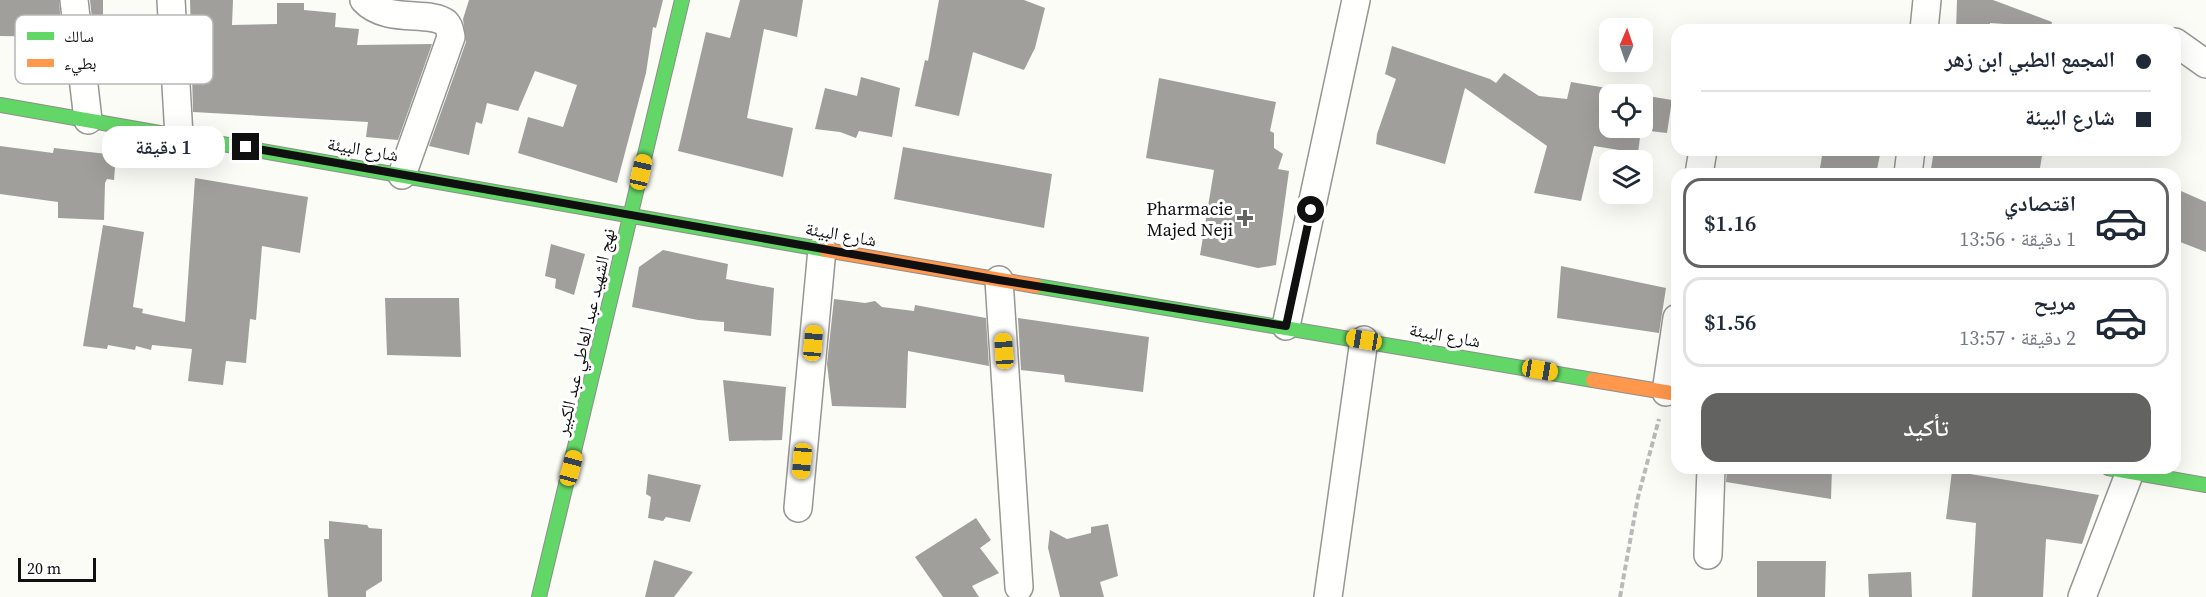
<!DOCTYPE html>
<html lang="ar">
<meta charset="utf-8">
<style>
:root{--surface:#fff;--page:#f2f2f3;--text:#1f2937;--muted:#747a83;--line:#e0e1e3;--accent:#636361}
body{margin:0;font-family:"Source Serif 4","Noto Naskh Arabic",serif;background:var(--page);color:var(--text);direction:rtl;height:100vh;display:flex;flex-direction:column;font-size:22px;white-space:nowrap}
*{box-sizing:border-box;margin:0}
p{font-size:20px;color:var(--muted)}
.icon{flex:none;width:33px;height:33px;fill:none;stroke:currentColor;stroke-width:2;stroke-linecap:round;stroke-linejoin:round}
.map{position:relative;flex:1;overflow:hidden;direction:ltr}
.sheet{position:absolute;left:1671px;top:168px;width:510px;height:306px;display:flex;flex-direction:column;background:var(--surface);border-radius:18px;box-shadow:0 6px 24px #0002;direction:rtl}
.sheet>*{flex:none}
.hud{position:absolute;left:1671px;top:24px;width:510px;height:132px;border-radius:18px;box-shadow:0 6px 24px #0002;direction:rtl;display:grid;align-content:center;height:132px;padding:0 30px;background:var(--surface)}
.needle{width:39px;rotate:2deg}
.buttons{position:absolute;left:1599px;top:18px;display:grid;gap:12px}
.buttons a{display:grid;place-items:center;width:54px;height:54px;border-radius:12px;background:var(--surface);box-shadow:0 6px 24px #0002;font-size:30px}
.scale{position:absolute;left:18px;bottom:15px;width:78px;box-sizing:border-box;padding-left:6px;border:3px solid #101010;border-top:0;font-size:16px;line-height:21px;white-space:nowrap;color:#101010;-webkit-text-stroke:4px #fff;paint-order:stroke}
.end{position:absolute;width:27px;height:27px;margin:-14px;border:8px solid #101010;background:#fff;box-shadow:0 0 0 3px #fff}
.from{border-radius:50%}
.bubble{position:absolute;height:42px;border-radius:18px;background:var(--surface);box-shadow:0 6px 24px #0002;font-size:20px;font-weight:600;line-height:42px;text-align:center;direction:rtl}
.car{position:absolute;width:18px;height:36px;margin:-18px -9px;border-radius:8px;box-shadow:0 0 4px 2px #0007;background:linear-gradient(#f5c518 24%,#345 0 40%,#f5c518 0 76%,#345 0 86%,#f5c518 0)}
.hud b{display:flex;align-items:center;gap:21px;height:57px;font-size:22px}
.hud b+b{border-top:2px solid var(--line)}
.hud i{width:15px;height:15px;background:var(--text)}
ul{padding:10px 0 0;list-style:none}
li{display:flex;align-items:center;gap:18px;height:90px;margin:0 12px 9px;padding:0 18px;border:3px solid var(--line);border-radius:18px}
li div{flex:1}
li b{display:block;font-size:22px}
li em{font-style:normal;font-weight:600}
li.on{border-color:var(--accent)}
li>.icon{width:54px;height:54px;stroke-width:1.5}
.primary-button{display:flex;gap:12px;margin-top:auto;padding:12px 30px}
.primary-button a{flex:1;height:69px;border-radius:18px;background:var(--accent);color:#fff;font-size:24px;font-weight:600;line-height:69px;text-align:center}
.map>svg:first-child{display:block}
</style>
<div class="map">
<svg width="2206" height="597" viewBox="0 0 2206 597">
<rect width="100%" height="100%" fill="#fcfcf7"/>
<!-- building -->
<path fill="#a09f9c" d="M0,0H59L62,37L0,36Z
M90,0H103V38H94Z
M190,0H233L232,25L277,24V3H304V10L336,13L335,27L359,29L357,45L432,44L398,140L366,137L368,122L193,112Z
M469,0H663L656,28L653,27L646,73L617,183L518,153L528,117L563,127L577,85L535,71L518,111L487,103L482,124L476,122L469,155L429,146L466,42L463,19Z
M740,0H803L797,37L764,29L747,118L793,128L783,177L678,151L706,32L730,38Z
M939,0H1024L1045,8L1035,48L1024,70L973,52L959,116L915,106L925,60L928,61Z
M1957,0H1993L2052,22L2051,27L1990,23V30H1956Z
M1392,46L1490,79L1496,83L1504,73L1539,96L1567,99L1571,82L1642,94H1610V128H1642V95L1672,100L1667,133L1641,130L1638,153L1594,146L1581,201L1534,193L1547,146L1465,88L1445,164L1376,144L1377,134L1396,79L1385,74Z
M861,77L900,88L892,137L859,131L856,138L840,132L815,129L825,88L857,96Z
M1159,78L1276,102L1270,131L1274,133V148L1283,154L1278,169L1289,171L1276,265L1258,268L1200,255L1214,170L1146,158Z
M0,146L53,153L54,148L116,155L114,180L107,179L105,183L104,220L58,218V202L0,194Z
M903,147L1052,174L1044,228L894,199Z
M1823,150H1881L1876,174H1819Z
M1934,150H2043L2039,174H1984L1931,169Z
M195,178L308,197L300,253L262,246L256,320L250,319L246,363L226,361L223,385L188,381L192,349L152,345L151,350L136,346L135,350L108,345L107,349L83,346L103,225L144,232L133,307L143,309L142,313L185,322Z
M2181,191L2206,202V252L2175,240V215Z
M551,244L585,254L574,295L555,288L556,279L545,276Z
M663,250L728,264L726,279L774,288L771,336L724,331V322L698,320L632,307L639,267Z
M1561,266L1666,288L1659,333L1557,318Z
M385,298H459L461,357L387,355Z
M834,299L865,303L875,301L882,307L914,311L915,305L986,318L989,366L908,351L906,408L832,406L827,364Z
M1018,318L1149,337L1143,392L1065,382L1064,375L1021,370Z
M723,380L786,387L782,440L729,441Z
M1727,468H1832L1831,499L1726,482Z
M1952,471L2099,495L2082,544L2046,539L2043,597H1972L1976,523L1946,519Z
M648,474L701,485L690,522L666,517L663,521L648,518L651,497L646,494Z
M976,518L991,540L980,548L999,573L972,586L979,597H943L915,557Z
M329,521L367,525L369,528L382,529V581L366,591V597H328L324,539H329Z
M1108,524L1118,576L1100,582L1104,597H1060L1048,548L1050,530L1067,539L1091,533V527Z
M654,560L693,572L674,597H645Z
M1757,561H1826L1825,597H1757Z
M1911,572L1912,597H1869L1868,574Z"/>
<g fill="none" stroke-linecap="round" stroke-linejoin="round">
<!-- street casing -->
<g stroke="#969694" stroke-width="30">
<path id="street" d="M74,0L88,120
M171,0L179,136
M364,0C386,24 430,10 446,23C450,27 450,32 451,37L402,175
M1924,30L1927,0
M2175,42L2206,64
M1699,174L1703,150
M1908,174L1911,150
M999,280L1019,587
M1286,326L1356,0
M1666,392L1677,318
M798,508L822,249
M1708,555L1711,468
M1328,597L1364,340
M2082,597L2130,472"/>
</g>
<!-- fast casing -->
<g stroke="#8d8d8b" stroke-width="16">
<path id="fast" d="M0,105L826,250
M1036,286L1593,380
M2108,468L2206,485
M539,597L682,0"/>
</g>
<!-- slow casing -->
<g stroke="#8d8d8b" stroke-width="16">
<path id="slow" d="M826,250L1036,286
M1593,380L1677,394"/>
</g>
<!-- path -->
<path stroke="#b9b9b8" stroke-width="4" stroke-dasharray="6 3" stroke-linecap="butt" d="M1620,597L1638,497L1659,419"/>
<!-- street -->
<use href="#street" stroke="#fffffe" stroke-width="27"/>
<!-- fast -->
<use href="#fast" stroke="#63d668" stroke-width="14"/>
<!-- slow -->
<use href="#slow" stroke="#ff974d" stroke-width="14"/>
</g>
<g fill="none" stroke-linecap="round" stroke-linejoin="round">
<!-- route -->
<path stroke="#101010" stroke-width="8" d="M246,147L999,280L1286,326L1311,210"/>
</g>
<!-- markers -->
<path fill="#636361" stroke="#fff" stroke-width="2" d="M1242 209h6v6h6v6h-6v6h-6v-6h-6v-6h6z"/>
<g text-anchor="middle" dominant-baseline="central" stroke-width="6" stroke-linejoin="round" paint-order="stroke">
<!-- street labels -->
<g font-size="18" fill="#101010" stroke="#fff">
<text transform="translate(363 149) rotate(10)">شارع البيئة</text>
<text transform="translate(841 234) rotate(10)">شارع البيئة</text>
<text transform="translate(585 332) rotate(-77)">نهج الشهيد عبد العاطي عبد الكبير</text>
<text transform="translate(1445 335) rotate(10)">شارع البيئة</text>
</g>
<!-- poi labels -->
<g font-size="18" fill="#101010" stroke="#fff" text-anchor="end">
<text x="1233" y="208">Pharmacie<tspan x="1233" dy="21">Majed Neji</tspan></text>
</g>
</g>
<!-- legend -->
<rect x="15" y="15" width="198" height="69" rx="9" fill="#fff" stroke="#b7b7b7" stroke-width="1.5"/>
<rect x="27" y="32" width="27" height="8" fill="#63d668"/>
<rect x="27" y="59" width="27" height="8" fill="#ff974d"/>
<g font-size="16" fill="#101010">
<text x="64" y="42">سالك</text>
<text x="64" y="69">بطيء</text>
</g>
</svg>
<div class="buttons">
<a><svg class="needle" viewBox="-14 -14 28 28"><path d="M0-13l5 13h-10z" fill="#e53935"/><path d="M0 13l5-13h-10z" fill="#747a83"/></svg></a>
<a><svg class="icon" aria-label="locate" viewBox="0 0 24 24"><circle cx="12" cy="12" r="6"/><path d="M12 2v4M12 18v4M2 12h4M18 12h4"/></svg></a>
<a><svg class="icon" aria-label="layers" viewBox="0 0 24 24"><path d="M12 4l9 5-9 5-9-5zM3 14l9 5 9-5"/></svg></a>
</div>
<div class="scale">20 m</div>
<i class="end from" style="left:1311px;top:210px"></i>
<i class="end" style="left:246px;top:147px"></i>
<div class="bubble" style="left:102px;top:126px;width:123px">1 دقيقة</div>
<i class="car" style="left:641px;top:172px;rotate:13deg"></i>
<i class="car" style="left:1364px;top:340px;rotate:280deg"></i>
<i class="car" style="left:813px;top:343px;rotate:5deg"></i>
<i class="car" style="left:1004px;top:351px;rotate:356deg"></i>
<i class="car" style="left:1540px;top:370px;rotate:100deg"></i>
<i class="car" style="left:802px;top:461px;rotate:185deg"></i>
<i class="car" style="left:571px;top:468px;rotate:15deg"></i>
<div class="hud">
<b><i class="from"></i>المجمع الطبي ابن زهر</b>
<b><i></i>شارع البيئة</b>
</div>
<section class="sheet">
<ul>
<li class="on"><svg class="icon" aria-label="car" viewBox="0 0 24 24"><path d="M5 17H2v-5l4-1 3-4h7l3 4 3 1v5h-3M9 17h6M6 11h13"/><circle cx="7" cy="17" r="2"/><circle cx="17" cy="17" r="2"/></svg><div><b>اقتصادي</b><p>1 دقيقة · 13:56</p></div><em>$1.16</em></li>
<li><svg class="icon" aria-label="car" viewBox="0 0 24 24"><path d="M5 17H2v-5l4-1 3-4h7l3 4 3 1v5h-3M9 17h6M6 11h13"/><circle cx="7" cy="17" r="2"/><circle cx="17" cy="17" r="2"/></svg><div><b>مريح</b><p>2 دقيقة · 13:57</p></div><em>$1.56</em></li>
</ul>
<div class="primary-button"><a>تأكيد</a></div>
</section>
</div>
